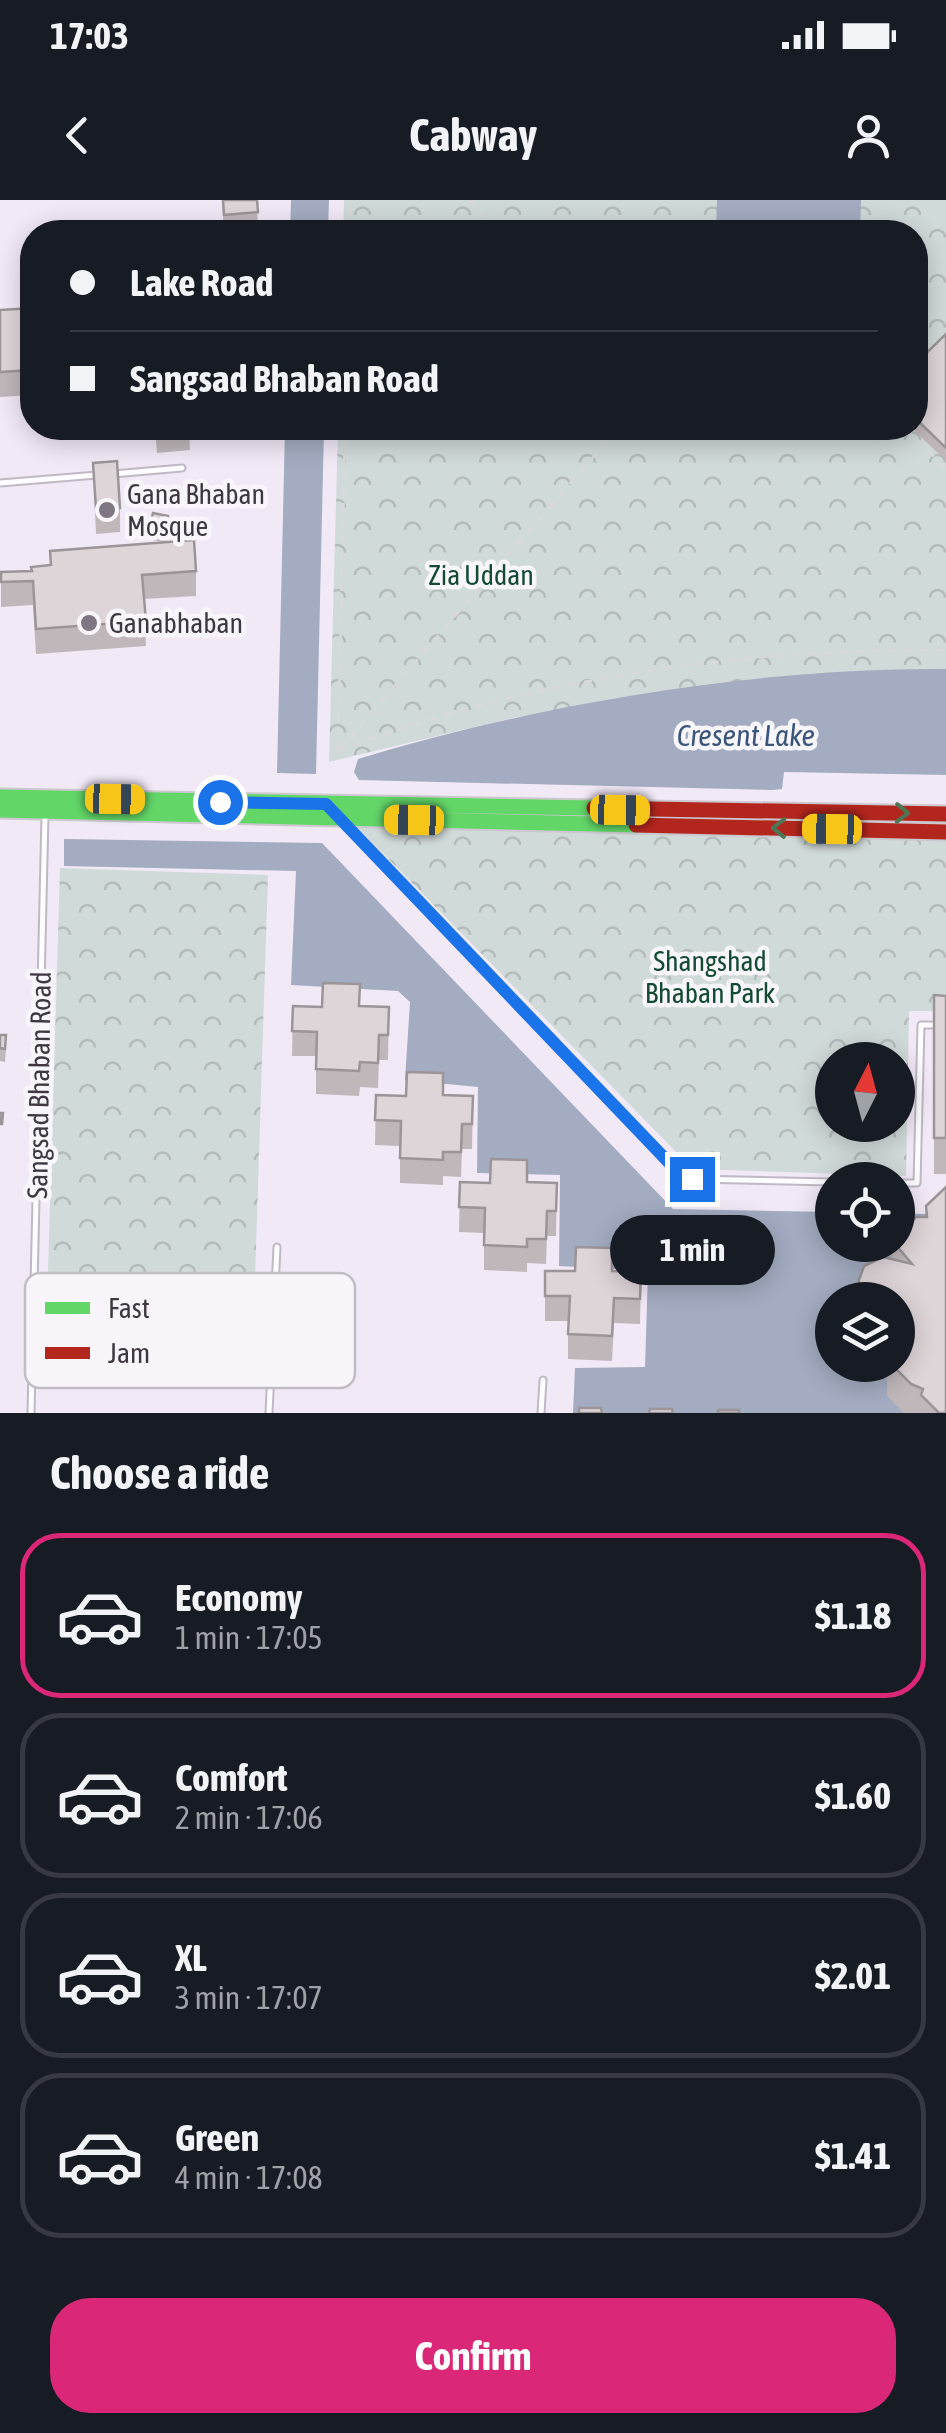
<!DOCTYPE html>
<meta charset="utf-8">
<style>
:root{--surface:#171b24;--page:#20242c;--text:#f1f3f6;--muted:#9ea1a6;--line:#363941;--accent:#db2777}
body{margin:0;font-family:"Asap Condensed",sans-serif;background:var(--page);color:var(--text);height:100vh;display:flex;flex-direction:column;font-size:38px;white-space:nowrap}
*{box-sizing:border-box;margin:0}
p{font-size:32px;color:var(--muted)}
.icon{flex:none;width:55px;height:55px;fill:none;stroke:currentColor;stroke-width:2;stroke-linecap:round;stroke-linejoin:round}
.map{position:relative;height:1213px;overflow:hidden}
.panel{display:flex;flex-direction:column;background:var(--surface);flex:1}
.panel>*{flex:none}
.top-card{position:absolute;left:20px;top:20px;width:908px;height:220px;border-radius:40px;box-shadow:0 5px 25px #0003;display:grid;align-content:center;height:220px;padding:0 50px;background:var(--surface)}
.needle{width:65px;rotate:6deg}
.fabs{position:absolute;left:815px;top:842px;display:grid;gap:20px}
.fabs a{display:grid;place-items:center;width:100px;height:100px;border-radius:50%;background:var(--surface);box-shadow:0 5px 25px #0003;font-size:50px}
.end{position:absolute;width:45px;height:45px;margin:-22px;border:12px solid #1a73e8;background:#fff;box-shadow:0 0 0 5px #fff}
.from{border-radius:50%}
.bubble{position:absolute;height:70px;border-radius:35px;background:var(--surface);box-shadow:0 5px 25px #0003;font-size:32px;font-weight:700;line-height:70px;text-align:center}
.car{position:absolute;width:30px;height:60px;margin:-30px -15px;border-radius:12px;box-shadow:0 0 8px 2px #0007;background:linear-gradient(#f5c518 24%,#345 0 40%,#f5c518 0 76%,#345 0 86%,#f5c518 0)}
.top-card b{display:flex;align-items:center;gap:35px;height:95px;font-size:38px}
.top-card b+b{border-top:2px solid var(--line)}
.top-card i{width:25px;height:25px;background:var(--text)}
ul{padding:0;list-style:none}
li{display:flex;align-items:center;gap:30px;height:165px;margin:0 20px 15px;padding:0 30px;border:5px solid var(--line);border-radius:40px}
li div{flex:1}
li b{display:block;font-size:38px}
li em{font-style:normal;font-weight:700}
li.selected{border-color:var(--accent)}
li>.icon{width:90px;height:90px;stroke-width:1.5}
h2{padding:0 50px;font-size:45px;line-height:120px}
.cta{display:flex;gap:20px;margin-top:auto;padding:20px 50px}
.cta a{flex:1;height:115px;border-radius:40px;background:var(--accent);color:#fff;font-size:40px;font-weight:700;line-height:115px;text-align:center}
.status{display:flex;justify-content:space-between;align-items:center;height:70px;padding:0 50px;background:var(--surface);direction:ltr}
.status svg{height:28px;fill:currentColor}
header{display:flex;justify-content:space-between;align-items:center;height:130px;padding:0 50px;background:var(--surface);font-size:45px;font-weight:700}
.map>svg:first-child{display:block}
</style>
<div class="status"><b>17:03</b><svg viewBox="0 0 49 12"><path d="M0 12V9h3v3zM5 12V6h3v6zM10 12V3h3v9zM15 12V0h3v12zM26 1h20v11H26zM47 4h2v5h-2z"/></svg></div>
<header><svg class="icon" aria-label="back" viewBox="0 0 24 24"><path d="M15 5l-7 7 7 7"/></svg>Cabway<svg class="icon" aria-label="person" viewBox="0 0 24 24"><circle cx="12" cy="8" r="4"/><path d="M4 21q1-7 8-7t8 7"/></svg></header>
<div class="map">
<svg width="946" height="1213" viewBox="0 0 946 1213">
<defs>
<pattern id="forest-crowns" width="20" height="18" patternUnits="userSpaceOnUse" patternTransform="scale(2.5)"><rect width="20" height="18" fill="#d0dad9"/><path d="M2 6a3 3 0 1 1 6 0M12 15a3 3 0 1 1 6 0" fill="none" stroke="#b4bcbb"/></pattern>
</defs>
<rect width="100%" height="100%" fill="#f2e9f7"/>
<!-- forest -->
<path fill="url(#forest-crowns)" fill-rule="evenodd" d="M344,0H946V473L516,517L329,562L338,228H915V32H343Z
M355,625L946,636V811H909L906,976L693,969ZM832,860H898V925H832Z
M60,668L268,675L255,1079L48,1072Z"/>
<!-- water -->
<path fill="#a3acc1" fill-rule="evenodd" d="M291,0H329L328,32H290Z
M717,0H861L860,32H716Z
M285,228H324L316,574L277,573Z
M946,469V575L784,572L782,589L773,590L359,580L354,572L358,559C543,503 753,468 946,469Z
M64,639L322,643L673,1009L832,1012V1045H898V1013L927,1014L946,1213H573L575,1168L645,1167L648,1071L559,1066L560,975L477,973L478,887L405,880L410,802L398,791L291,785L296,671L64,666ZM832,1100H898V1165H832Z"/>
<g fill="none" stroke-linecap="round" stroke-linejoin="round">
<!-- lane casing -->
<g stroke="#bfb9c3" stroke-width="9">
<path id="lane" d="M113,274L182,268
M0,283L97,275
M341,621L675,969L692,979L832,982
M898,983H917L921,825H946
M32,1172L271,1182
M31,1213L45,615
M269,1213L277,1047
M541,1213L543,1180"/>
</g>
<!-- fast casing -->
<g stroke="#ccc8cf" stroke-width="19">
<path id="fast" d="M0,597L594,608
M0,610L636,625"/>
</g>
<!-- jam casing -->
<g stroke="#ccc8cf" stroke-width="19">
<path id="jam" d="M594,608L946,614
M636,625L946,632"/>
</g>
<!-- path -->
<path stroke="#dad8dc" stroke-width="2.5" stroke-dasharray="8 8" stroke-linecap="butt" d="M469,0L500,32
M350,32L351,0
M906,228L946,269
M339,550L618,228
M338,551C527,478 743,449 946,450
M338,551L345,228"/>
<!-- lane -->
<use href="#lane" stroke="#fdfcfe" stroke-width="5"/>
<!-- fast -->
<use href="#fast" stroke="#63d668" stroke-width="15"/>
<!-- jam -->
<use href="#jam" stroke="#b3261e" stroke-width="15"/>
</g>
<!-- wall -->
<path fill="#bfb7ba" d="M222,0H257L258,31L224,32Z
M32,108V195L0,197V110Z
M946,134V261L912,228H915V164Z
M155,228H189L190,250L157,253Z
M93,263L120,308V332L96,334Z
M150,327L168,328L166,342L150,340Z
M50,351L196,371V396L144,399L146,446L36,454L33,405L1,407V372L31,371L50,365Z
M934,795L946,796V974H934Z
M293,806L389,807L388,860H379L378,888L360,887L359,896L316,894V856H292Z
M0,835L6,848L5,862L0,861Z
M376,895L473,896L472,949H462L461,977L443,976V985L400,983V946L375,945Z
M460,982L557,983L556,1036H547L546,1064L527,1063V1072L484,1070V1033L459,1032Z
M926,1006L946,1213H904L887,1196V1175L871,1173L865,1165H898V1100L892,1059V1045H898L926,1017Z
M545,1071L641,1072L640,1124L614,1123L612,1161L568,1159V1121H545Z
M141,1131L154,1145L152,1159L111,1154V1141Z
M222,1135L234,1149L233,1163L191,1158V1145Z"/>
<!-- building -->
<path fill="#ded5d8" stroke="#9b9597" stroke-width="2.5" d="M223,0H257L258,12L224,15Z
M32,108V170L0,172V110Z
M946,134V248L915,218V164Z
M156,228H189L190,231L157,234Z
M117,261L120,308L96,309L93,263Z
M153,313L168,316L166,329L150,327Z
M194,340L196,371L142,375L146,421L36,429L33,381L1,382V372L32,371L31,367L51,365L50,351Z
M323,783L360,784L359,806L389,807L388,835H379L378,863L360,862L359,871L316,869L317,832L292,831L293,806L322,807Z
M934,795L946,796V938H934Z
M0,835H6L5,849L0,848Z
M407,872L443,873V895L473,896L472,924H462L461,952H443V960L400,958L401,921L375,920L376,895L406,896Z
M0,913H3L2,924H0Z
M491,959L527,960V982L557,983L556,1011H547L546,1039H527V1047L484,1045L485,1008L459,1007L460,982L490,983Z
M946,987V1213H939L921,1195L923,1189L911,1184L892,1165H898V1149L911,1136L898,1137V1100H858L859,1080L864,1066L883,1057L912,1064L896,1045H898V1035L916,1017H927L926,1006Z
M576,1047L612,1048V1071L641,1072L640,1099L614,1098L612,1136L568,1134L570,1096H545V1071H575Z
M579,1208H601L602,1213H579Z
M650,1209H672L673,1213H649Z
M718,1210H739V1213H718Z"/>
<!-- one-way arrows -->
<defs><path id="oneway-chevron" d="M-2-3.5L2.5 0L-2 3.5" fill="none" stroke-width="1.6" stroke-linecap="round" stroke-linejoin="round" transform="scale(2.5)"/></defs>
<g stroke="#4d7752">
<use href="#oneway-chevron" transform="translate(902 613) rotate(1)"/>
<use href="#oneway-chevron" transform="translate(779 628) rotate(-179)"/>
</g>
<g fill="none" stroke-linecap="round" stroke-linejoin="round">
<!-- route -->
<path stroke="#1a73e8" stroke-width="12" d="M220,602L326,604L675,969L692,979"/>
</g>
<!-- markers -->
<g fill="#7e7682" stroke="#f9f6fb" stroke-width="4">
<circle cx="107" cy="310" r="10"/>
<circle cx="89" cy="423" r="10"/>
</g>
<g text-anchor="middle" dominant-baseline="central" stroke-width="9" stroke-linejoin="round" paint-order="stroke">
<!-- poi labels -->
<g font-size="28" fill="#3f3843" stroke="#f9f6fb" text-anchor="start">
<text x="127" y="294">Gana Bhaban<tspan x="127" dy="32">Mosque</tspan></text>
<text x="109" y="423">Ganabhaban</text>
</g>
<!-- park labels -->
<g font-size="28" fill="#124a33" stroke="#f9f6fb">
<text x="481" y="375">Zia Uddan</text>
<text x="710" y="761">Shangshad<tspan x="710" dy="32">Bhaban Park</tspan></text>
</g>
<!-- street labels -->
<g font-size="28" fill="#3f3843" stroke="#f9f6fb">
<text transform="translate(39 885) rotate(-89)">Sangsad Bhaban Road</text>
</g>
<!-- water labels -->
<g font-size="30" font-style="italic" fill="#3a567b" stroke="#f9f6fb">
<text x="746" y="535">Cresent Lake</text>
</g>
</g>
<!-- legend -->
<rect x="25" y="1073" width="330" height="115" rx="15" fill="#f9f6fb" stroke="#c1bdc4" stroke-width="2.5"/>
<rect x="45" y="1102" width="45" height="12" fill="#63d668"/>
<rect x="45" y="1147" width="45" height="12" fill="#b3261e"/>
<g font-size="28" fill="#3f3843">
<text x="108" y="1118">Fast</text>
<text x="108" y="1163">Jam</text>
</g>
</svg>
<div class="fabs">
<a><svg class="needle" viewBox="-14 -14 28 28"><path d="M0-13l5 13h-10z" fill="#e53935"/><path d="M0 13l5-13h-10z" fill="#9ea1a6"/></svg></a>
<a><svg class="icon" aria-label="locate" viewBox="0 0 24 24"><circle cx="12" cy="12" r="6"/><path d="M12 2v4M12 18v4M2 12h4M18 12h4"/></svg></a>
<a><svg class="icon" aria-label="layers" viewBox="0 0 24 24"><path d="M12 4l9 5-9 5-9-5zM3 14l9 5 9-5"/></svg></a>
</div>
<i class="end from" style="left:220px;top:602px"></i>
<i class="end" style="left:692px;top:979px"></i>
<div class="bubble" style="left:610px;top:1015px;width:165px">1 min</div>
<i class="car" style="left:115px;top:599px;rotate:91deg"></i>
<i class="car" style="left:620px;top:610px;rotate:91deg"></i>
<i class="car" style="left:414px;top:620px;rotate:271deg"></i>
<i class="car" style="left:832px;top:629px;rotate:271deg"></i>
<div class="top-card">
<b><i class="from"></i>Lake Road</b>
<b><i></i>Sangsad Bhaban Road</b>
</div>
</div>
<section class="panel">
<h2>Choose a ride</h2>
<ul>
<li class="selected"><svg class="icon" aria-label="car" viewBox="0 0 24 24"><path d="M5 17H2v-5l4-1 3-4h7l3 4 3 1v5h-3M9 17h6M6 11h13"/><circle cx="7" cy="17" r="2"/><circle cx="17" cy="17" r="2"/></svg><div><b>Economy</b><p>1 min · 17:05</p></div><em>$1.18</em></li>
<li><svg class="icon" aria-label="car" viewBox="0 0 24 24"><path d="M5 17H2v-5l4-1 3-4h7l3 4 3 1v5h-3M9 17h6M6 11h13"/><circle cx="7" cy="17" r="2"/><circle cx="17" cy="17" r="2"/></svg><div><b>Comfort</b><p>2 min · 17:06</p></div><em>$1.60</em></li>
<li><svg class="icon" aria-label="car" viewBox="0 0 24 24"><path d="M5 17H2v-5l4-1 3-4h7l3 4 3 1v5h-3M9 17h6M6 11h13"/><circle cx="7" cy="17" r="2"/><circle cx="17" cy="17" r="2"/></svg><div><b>XL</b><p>3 min · 17:07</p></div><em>$2.01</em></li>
<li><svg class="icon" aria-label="car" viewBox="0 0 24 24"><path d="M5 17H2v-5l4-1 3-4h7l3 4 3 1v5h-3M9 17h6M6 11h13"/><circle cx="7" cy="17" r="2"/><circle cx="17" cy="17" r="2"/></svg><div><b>Green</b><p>4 min · 17:08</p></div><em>$1.41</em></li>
</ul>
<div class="cta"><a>Confirm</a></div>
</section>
